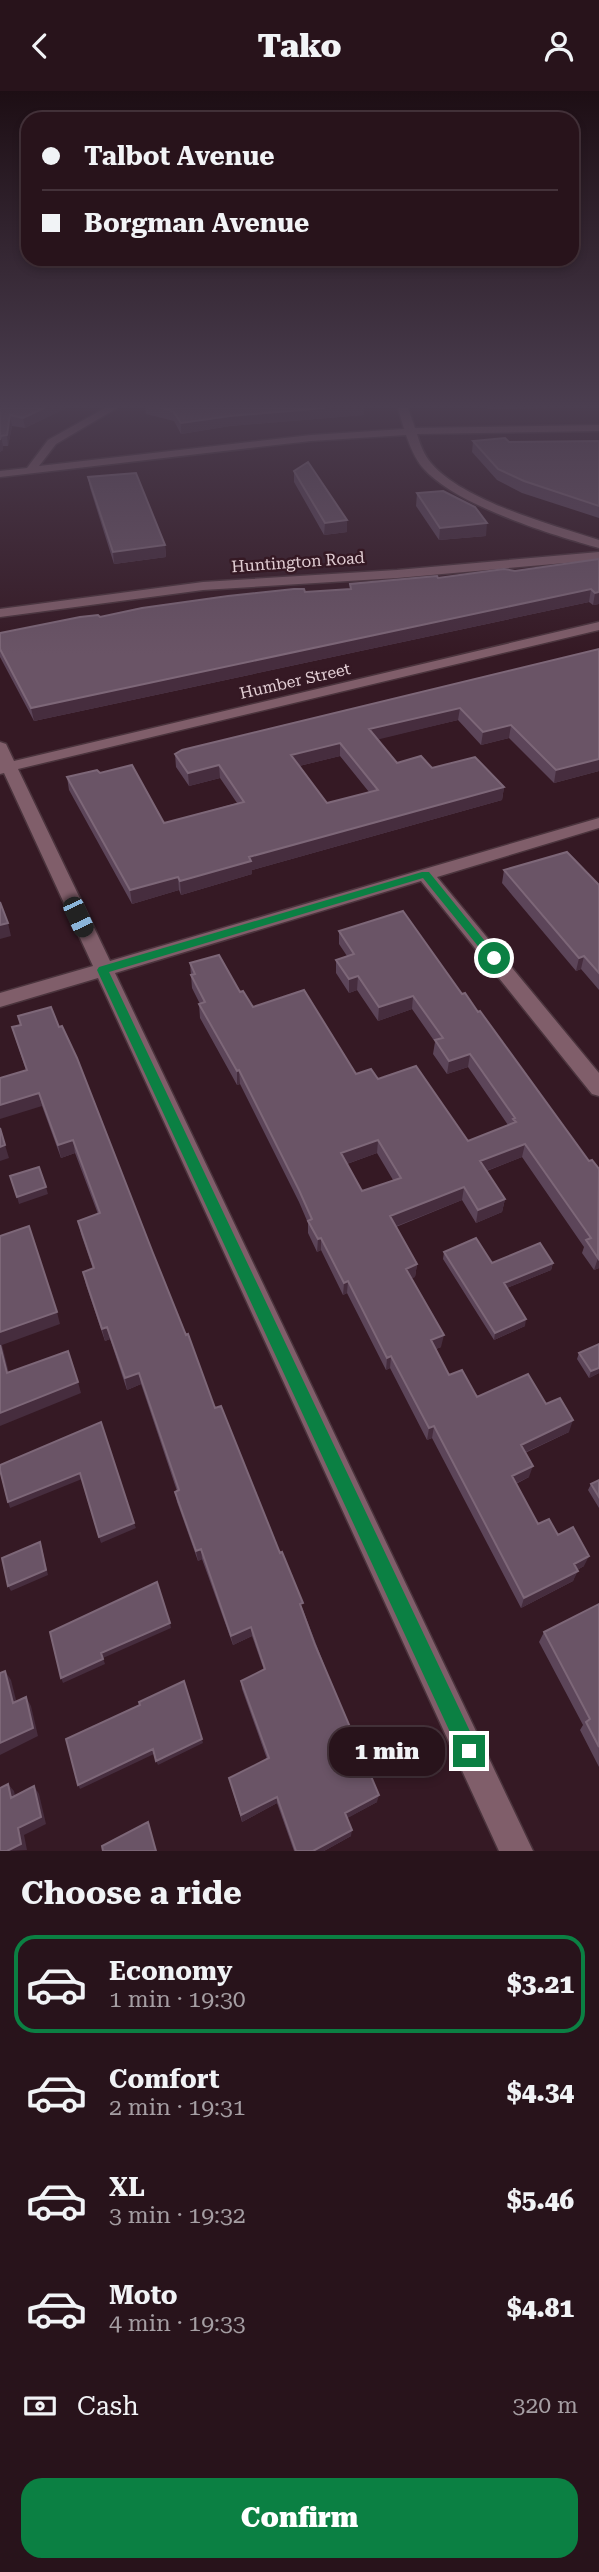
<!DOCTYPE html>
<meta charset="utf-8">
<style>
:root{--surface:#28131b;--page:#301c24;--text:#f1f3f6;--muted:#a59ea3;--line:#44323a;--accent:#0b8043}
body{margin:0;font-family:"Roboto Serif",serif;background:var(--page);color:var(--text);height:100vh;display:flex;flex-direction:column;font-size:26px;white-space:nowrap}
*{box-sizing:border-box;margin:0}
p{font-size:23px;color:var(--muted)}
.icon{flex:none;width:38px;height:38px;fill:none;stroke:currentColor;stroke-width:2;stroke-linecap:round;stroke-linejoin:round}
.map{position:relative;height:1760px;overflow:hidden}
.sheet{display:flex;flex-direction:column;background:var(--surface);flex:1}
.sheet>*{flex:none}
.top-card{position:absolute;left:21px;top:21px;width:558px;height:154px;border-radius:21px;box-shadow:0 4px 10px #0003,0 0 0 2px var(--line);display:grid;align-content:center;height:154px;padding:0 21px;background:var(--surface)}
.end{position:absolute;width:32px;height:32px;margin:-16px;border:9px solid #0b8043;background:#fff;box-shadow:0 0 0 4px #fff}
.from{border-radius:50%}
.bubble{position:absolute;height:49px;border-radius:21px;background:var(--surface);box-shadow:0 4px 10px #0003,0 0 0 2px var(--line);font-size:23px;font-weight:800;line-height:49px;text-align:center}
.car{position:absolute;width:21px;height:42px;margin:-21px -10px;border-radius:9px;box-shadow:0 0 5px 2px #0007;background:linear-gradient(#222 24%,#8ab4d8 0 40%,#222 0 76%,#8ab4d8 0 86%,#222 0)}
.top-card b{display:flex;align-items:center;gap:24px;height:66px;font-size:26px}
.top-card b+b{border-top:2px solid var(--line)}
.top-card i{width:18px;height:18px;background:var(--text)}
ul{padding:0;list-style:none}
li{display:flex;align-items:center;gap:21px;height:98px;margin:0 14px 10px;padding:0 7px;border:4px solid transparent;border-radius:21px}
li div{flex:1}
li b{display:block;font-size:26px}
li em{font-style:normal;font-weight:800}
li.active{border-color:var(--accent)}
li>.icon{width:63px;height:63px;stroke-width:1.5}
h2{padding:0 21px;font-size:32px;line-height:84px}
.pay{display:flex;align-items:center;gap:18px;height:77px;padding:0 21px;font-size:26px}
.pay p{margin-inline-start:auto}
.action{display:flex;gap:14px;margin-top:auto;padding:14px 21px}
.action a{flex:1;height:80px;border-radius:21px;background:var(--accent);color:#fff;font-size:28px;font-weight:800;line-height:80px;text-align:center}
header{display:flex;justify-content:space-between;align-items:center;height:91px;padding:0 21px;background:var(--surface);font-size:32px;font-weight:800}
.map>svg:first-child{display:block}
</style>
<header><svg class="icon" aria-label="back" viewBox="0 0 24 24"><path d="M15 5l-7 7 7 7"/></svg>Tako<svg class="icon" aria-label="person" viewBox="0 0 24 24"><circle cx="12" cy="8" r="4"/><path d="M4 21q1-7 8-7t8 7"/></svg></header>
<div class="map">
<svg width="599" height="1760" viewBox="0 0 599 1760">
<rect width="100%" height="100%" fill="#351924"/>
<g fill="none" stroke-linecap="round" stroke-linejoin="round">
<!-- minor casing -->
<g stroke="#4b343d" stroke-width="3">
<path id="minor" d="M105,317H117L56,353L39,375L311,344L404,338L398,317H408L415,337L599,334V340L417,343C420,353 424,364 431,372C463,410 552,434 599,449V457C552,444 455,414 423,377C415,368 410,355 406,344L311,350L0,386V380L27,377L48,349Z
M599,461V469L397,487L203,499L0,526V518L203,491L397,479Z
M599,531V539L18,678L110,870L599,727V737L437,786L599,982V1005L592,1003L421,790L115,882L533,1760H499L98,887L0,916V902L93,875L4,682L0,683V651L6,653L14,670Z"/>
</g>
<!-- minor -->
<use href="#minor" fill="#805e6a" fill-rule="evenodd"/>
</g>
<!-- wall -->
<path fill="#5c4559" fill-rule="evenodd" d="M0,317H66L25,337L12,335L8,355H3V359L0,361Z
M145,317H364V324L230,335L181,343L174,330L146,323Z
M488,317H599L488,318Z
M473,350L509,351L599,350V427L522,402L497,389L472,361Z
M294,380L347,429V441L324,444L294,391Z
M88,386L165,454L166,466L114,473L90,397Z
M417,402L486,445L439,449L416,415Z
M599,468V513L593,514L589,511L34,630L0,566V542L100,526L305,501L350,498V493L438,487L515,480Z
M599,558V680L554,692L509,647L481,654L458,629L377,648L397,672L432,677L504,696L502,709L252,779V783L181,804L179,799L132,813L69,699L67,686L100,682L164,732L237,712L220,687L189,695L176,676L175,663ZM340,665L369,701L327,712L299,675Z
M504,779L599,794V899L581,878L576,880L502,792Z
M339,840L462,903L478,921L589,1070L599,1078V1177L594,1179L582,1162L584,1156L522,1066L487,1080L505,1108L502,1121L476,1132L462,1109L396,1136L417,1173L415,1186L411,1187L441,1256L436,1258L449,1284L477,1306L546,1313L569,1341L525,1362L529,1386L516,1393L538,1433L558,1444L584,1475L577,1479L573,1490L521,1517L432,1347L427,1349L390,1277L386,1279L347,1202L343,1204L321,1159L317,1161L308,1142V1132L299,1111L240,993L237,994L200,927L199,913H200L192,897L190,872L240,901L253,916L356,983L378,988L468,1050L508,1034L468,976L447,983L433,963L435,951L412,918L378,930L357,899L349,902L336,882V869L347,865L339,853ZM377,1062L393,1089L362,1100L347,1073Z
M18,925L59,936L153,1162L215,1317L303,1519L377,1711L347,1727L351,1745L324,1760H294L277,1712L242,1731L229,1687L267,1668L242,1598L241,1590L264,1579L252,1545L233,1554L202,1468L198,1470L177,1411L175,1401L177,1400L141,1293L127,1299L110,1248L105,1250L86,1194L83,1181L93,1178L81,1143L78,1130L98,1123L75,1062L61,1067L42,1015L26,979L16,949L12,936L20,934Z
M444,1161L492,1172H553L551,1179L507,1197L525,1235L494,1249L443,1168Z
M599,1253V1282L589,1287L577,1268L579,1262Z
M599,1389V1417L588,1399L591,1393Z
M599,1513V1676L580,1639L583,1634L539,1551L544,1541Z"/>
<!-- shaded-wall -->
<path fill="#462d3e" d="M44,317H66L25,337L23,327Z
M325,317H364V324L230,335L181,343V332L230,325Z
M10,324L12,335L8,355L7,344Z
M1,345L3,355V359L0,361V349Z
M347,429V441L324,444L325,432Z
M487,432L486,445L439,449L440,437Z
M165,454L166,466L114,473L113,461Z
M591,498L589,511L34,630L31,617Z
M599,501V513L593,514L595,502Z
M460,617L458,629L368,651L369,638Z
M511,634L509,647L481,654L483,641Z
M340,652V665L291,677V664Z
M599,668V680L554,692L556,679Z
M219,674L220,687L189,695L188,682Z
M504,696L502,709L252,779V783L181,804L180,790L249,766Z
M178,786L179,799L132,813L130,799Z
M8,832L11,845L0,848V834Z
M584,865L581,878L576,880L579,867Z
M358,885L357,899L349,902V888Z
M413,905L412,918L378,930L379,916Z
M470,963L468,976L447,983L449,970Z
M239,979L240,993L237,994V980Z
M39,1002L42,1015L0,1028V1014Z
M73,1049L75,1062L61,1067L58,1054Z
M378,1049L377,1062L341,1075V1062Z
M525,1053L522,1066L478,1083L480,1070Z
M5,1054L9,1067L0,1070V1056Z
M46,1096L48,1103L19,1113L17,1106Z
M464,1096L462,1109L389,1138L390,1125Z
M505,1108L502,1121L476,1132L478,1119Z
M321,1147V1159L317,1161L318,1148Z
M599,1166V1177L594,1179L598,1167Z
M553,1172L551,1179L502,1199L504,1192Z
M417,1173L415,1186L404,1190L406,1178Z
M348,1190L347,1202L343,1204L344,1192Z
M57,1221L60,1233L2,1254L12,1294L7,1282L0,1254V1241Z
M526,1228L525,1235L494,1249L495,1242Z
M107,1236L110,1248L105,1250L102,1238Z
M444,1244L441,1256L429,1261L431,1249Z
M391,1265L390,1277L386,1279L387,1267Z
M599,1277V1282L589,1287L591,1280Z
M139,1282L141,1293L127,1299L125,1287Z
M78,1291L81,1302L0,1335V1322Z
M573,1329L569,1341L517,1365L521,1354Z
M434,1335L432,1347L427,1349L429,1337Z
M533,1375L529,1386L508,1396L512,1385Z
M80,1382L82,1388L10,1417L8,1411Z
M134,1432L136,1437L101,1452L99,1446Z
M40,1451L42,1457L48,1484L11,1500L8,1495Z
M201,1458L202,1468L198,1470L196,1460Z
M589,1465L584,1475L570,1483L574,1473Z
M578,1480L573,1490L521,1517L524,1507Z
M170,1532L171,1537L103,1567L105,1573L63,1592L61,1587L101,1562Z
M251,1536L252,1545L233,1554L231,1545Z
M5,1580L11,1589L19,1621L13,1612Z
M26,1606L31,1615L38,1645L0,1664V1652Z
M202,1648L203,1652L158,1674L156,1670Z
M153,1658L154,1663L80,1698L78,1694Z
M8,1693L14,1700L17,1714L11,1707Z
M34,1695L39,1703L46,1733L24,1744L27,1759L7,1760L18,1737Z
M379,1704L377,1711L344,1729L345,1722Z
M277,1706V1712L242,1731L241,1724Z
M352,1739L351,1745L324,1760H313Z"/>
<!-- building -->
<path fill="#6a5466" stroke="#7d6778" stroke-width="2" fill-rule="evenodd" d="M0,317H44L23,327L10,324L7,344L1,345L0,349Z
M161,317H325L230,325L181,332L173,320Z
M505,347L509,351L599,350V415L524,390L498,378L473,350Z
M308,371L347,429L325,432L294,380Z
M136,382L165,454L113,461L88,386Z
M443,400L475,416L487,432L440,437L417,402Z
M599,468V501L595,502L591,498L31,617L0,558V542L80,526L98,524L100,526L142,517L228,505L294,498H304L305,501L351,498L350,493L437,485L438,487L504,478L515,480Z
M599,558V668L556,679L511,634L483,641L460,617L369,638L397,672L421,665L432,677L475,666L504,696L249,766L251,770L180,790L178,786L130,799L67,686L97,679L100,682L132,674L164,732L244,711L219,674L188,682L175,663L182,659ZM340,652L378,699L327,712L291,664Z
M567,761L599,794V882L584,865L579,867L504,779Z
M0,811L8,832L0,834Z
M403,820L462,903L465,902L478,921L480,920L589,1070L592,1069L599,1078L598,1167L586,1149L591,1147L525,1053L480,1070L505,1108L478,1119L464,1096L390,1125L417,1173L406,1178L444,1244L431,1249L449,1284L462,1279L477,1306L528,1283L546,1313L560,1307L573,1329L521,1354L533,1375L512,1385L538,1433L549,1428L558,1444L573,1436L589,1465L574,1473L578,1480L524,1507L434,1335L429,1337L391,1265L387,1267L348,1190L344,1192L321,1147L318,1148L308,1130L312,1128L299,1099L239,979L237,980L199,913L205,911L191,884L195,883L190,872L219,864L240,901L243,900L253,916L304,899L356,983L371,978L378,988L416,975L468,1050L516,1031L513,1028L515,1027L470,963L449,970L435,949L443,947L413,905L379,916L358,885L349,888L336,869L354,863L339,840ZM378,1049L401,1087L362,1100L341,1062Z
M51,916L59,936L62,935L77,967L153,1162L186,1244L188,1243L215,1317L221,1315L280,1462L282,1461L303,1512L300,1513L315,1554L379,1704L345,1722L352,1739L313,1760H296L277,1706L241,1724L229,1687L269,1667L241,1590L265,1578L251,1536L231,1545L201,1458L196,1460L175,1401L179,1399L139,1282L125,1287L107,1236L102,1238L83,1181L94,1177L78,1130L100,1122L73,1049L58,1054L39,1002L0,1014V987L27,979L12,936L21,934L18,925Z
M0,1037L5,1054L0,1056Z
M39,1076L46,1096L17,1106L10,1085Z
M29,1135L57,1221L0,1241V1145Z
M476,1147L492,1172L540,1152L553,1172L504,1192L526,1228L495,1242L444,1161Z
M599,1253V1277L591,1280L579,1262Z
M0,1254L7,1282L68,1260L78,1291L0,1322Z
M101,1331L134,1432L99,1446L80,1382L8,1411L0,1379V1374Z
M599,1389V1406L591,1393Z
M40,1451L46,1479L8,1495L2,1467Z
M157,1491L170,1532L101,1562L103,1568L61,1587L50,1541Z
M599,1513V1656L586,1631L590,1628L544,1541Z
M5,1580L13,1612L26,1606L33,1637L0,1652V1582Z
M184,1590L202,1648L156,1670L153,1658L78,1694L66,1648L140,1614L139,1611Z
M8,1693L11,1707L34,1695L41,1726L18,1737L21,1753L7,1760H0V1697Z
M148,1731L156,1760H103L102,1755Z"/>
<!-- sky -->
<linearGradient id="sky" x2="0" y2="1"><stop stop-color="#1d0e14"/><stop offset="0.56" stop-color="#4b3e50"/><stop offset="1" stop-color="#4b3e50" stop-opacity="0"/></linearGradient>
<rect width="599" height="563" fill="url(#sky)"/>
<!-- route -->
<path fill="#0b8043" d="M422,781H429L497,865V870H490L423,787L109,881L476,1653L478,1660L476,1667L469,1670L462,1667L97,879L99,876Z"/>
<g text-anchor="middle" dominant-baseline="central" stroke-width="5" stroke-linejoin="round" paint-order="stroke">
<!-- far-street labels -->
<g font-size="16" fill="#e2ced4" stroke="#351924">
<text transform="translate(298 471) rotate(-4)">Huntington Road</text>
<text transform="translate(295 590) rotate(-13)">Humber Street</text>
</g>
</g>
</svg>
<i class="end from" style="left:494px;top:867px"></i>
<i class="end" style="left:469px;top:1660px"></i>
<div class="bubble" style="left:329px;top:1636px;width:116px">1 min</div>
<i class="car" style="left:78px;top:826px;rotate:155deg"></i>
<div class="top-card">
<b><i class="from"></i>Talbot Avenue</b>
<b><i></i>Borgman Avenue</b>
</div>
</div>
<section class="sheet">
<h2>Choose a ride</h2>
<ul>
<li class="active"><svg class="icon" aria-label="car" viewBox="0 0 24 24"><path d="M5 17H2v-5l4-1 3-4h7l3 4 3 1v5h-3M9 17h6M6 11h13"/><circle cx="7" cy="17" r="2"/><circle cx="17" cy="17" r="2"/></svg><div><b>Economy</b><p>1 min · 19:30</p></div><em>$3.21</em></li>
<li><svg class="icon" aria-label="car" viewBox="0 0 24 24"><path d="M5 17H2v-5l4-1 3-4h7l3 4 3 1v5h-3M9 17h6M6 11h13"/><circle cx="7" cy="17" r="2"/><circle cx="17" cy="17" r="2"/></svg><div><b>Comfort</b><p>2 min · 19:31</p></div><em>$4.34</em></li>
<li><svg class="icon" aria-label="car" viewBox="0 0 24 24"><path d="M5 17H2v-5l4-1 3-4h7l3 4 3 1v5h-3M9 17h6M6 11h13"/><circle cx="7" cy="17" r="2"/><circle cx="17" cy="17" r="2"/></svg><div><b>XL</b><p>3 min · 19:32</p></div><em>$5.46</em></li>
<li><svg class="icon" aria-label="car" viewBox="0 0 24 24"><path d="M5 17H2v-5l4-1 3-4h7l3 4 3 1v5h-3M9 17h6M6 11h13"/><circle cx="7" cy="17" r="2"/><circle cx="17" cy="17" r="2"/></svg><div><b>Moto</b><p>4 min · 19:33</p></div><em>$4.81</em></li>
</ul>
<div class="pay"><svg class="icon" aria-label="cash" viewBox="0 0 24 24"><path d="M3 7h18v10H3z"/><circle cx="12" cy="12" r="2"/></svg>Cash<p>320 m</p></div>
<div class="action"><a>Confirm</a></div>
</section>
